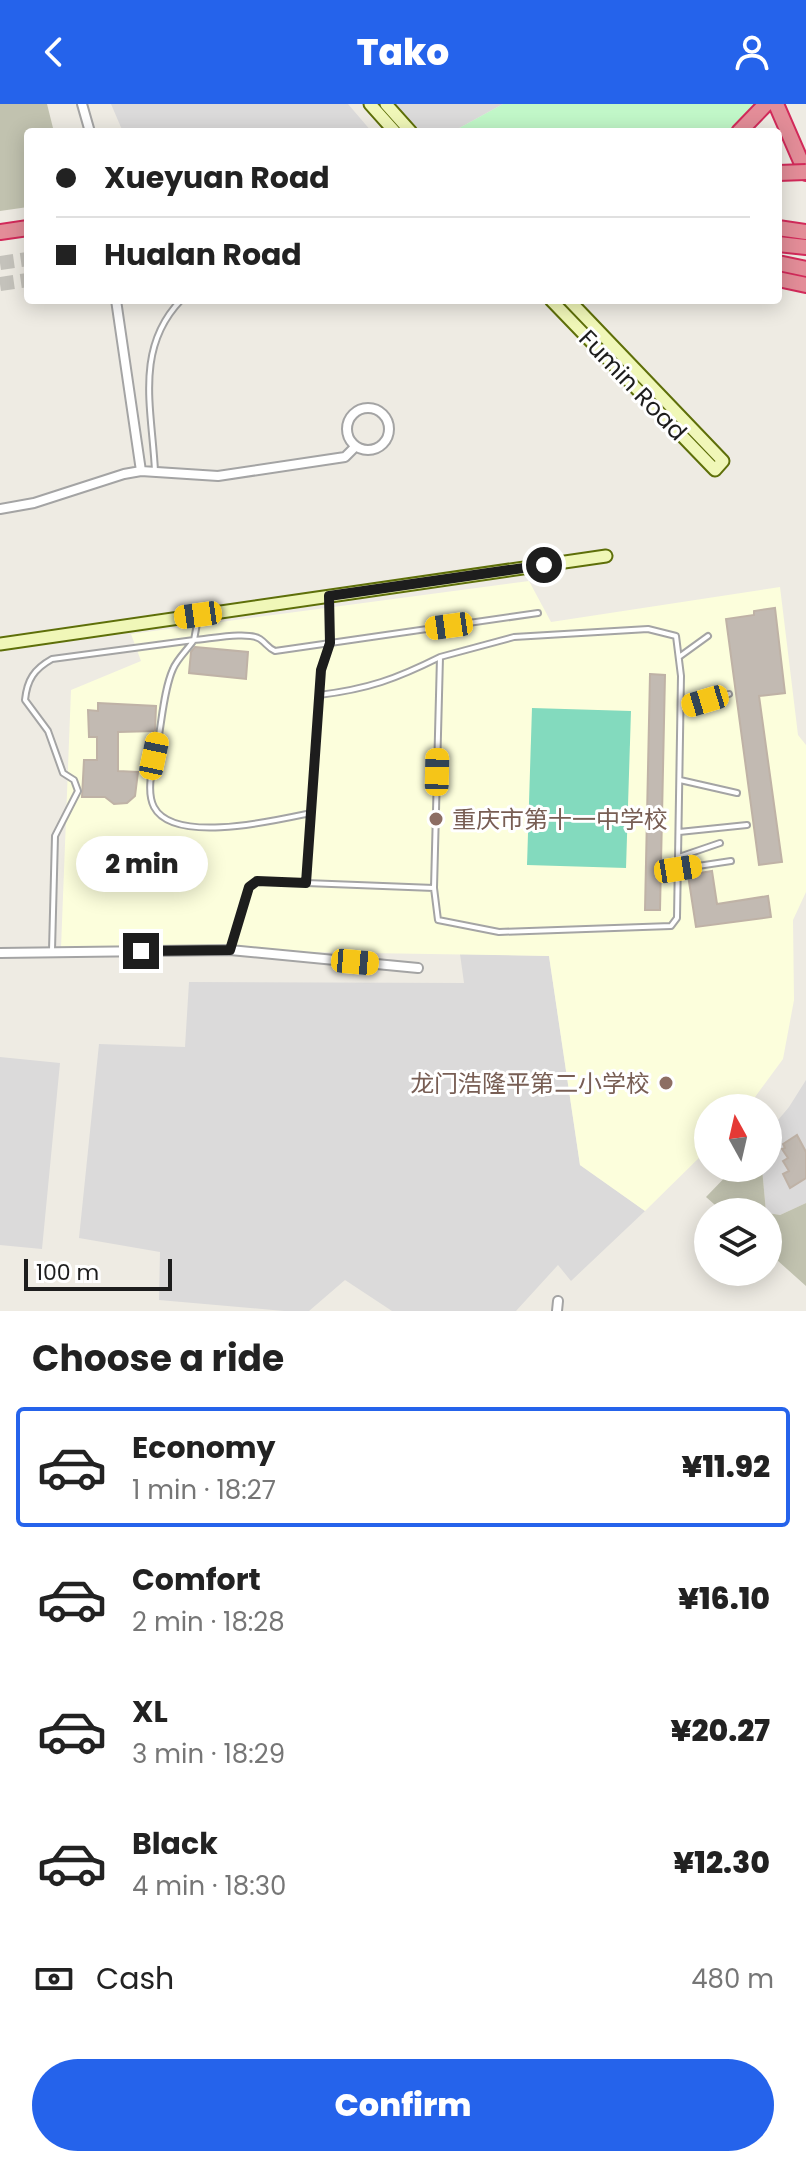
<!DOCTYPE html>
<meta charset="utf-8">
<style>
:root{--surface:#fff;--page:#f2f2f2;--text:#222;--muted:#767676;--line:#e0e0e0;--accent:#2563eb}
body{margin:0;font-family:Poppins,"Noto Sans SC",sans-serif;background:var(--page);color:var(--text);height:100vh;display:flex;flex-direction:column;font-size:30px;white-space:nowrap}
*{box-sizing:border-box;margin:0}
p{font-size:26px;color:var(--muted)}
.icon{flex:none;width:44px;height:44px;fill:none;stroke:currentColor;stroke-width:2;stroke-linecap:round;stroke-linejoin:round}
.map{position:relative;height:1207px;overflow:hidden}
.drawer{display:flex;flex-direction:column;background:var(--surface);flex:1}
.drawer>*{flex:none}
.guide{position:absolute;left:24px;top:24px;width:758px;height:176px;border-radius:8px;box-shadow:0 4px 20px #0003;display:grid;align-content:center;height:176px;padding:0 32px;background:var(--surface)}
.needle{width:52px;rotate:352deg}
.buttons{position:absolute;left:694px;top:990px;display:grid;gap:16px}
.buttons a{display:grid;place-items:center;width:88px;height:88px;border-radius:50%;background:var(--surface);box-shadow:0 4px 20px #0003;font-size:40px}
.scale{position:absolute;left:24px;bottom:20px;width:148px;box-sizing:border-box;padding-left:8px;border:4px solid #1d1d1d;border-top:0;font-size:22px;line-height:28px;white-space:nowrap;color:#1d1d1d;-webkit-text-stroke:6px #fff;paint-order:stroke}
.end{position:absolute;width:36px;height:36px;margin:-18px;border:10px solid #1d1d1d;background:#fff;box-shadow:0 0 0 4px #fff}
.from{border-radius:50%}
.bubble{position:absolute;height:56px;border-radius:28px;background:var(--surface);box-shadow:0 4px 20px #0003;font-size:26px;font-weight:800;line-height:56px;text-align:center}
.car{position:absolute;width:24px;height:48px;margin:-24px -12px;border-radius:10px;box-shadow:0 0 6px 2px #0007;background:linear-gradient(#f5c518 24%,#345 0 40%,#f5c518 0 76%,#345 0 86%,#f5c518 0)}
.guide b{display:flex;align-items:center;gap:28px;height:76px;font-size:30px}
.guide b+b{border-top:2px solid var(--line)}
.guide i{width:20px;height:20px;background:var(--text)}
ul{padding:0;list-style:none}
li{display:flex;align-items:center;gap:24px;height:120px;margin:0 16px 12px;padding:0 16px;border:4px solid transparent;border-radius:8px}
li div{flex:1}
li b{display:block;font-size:30px}
li em{font-style:normal;font-weight:800}
li.current{border-color:var(--accent)}
li>.icon{width:72px;height:72px;stroke-width:1.5}
h2{padding:0 32px;font-size:36px;line-height:96px}
.pay{display:flex;align-items:center;gap:20px;height:88px;padding:0 32px;font-size:30px}
.pay p{margin-inline-start:auto}
.primary-button{display:flex;gap:16px;margin-top:auto;padding:16px 32px}
.primary-button a{flex:1;height:92px;border-radius:48px;background:var(--accent);color:#fff;font-size:32px;font-weight:800;line-height:92px;text-align:center}
header{display:flex;justify-content:space-between;align-items:center;height:104px;padding:0 32px;background:var(--accent);color:#fff;font-size:36px;font-weight:800}
.map>svg:first-child{display:block}
</style>
<header><svg class="icon" aria-label="back" viewBox="0 0 24 24"><path d="M15 5l-7 7 7 7"/></svg>Tako<svg class="icon" aria-label="person" viewBox="0 0 24 24"><circle cx="12" cy="8" r="4"/><path d="M4 21q1-7 8-7t8 7"/></svg></header>
<div class="map">
<svg width="806" height="1207" viewBox="0 0 806 1207">
<rect width="100%" height="100%" fill="#eeebe3"/>
<!-- residential -->
<path fill="#dbdada" d="M111,0H348L372,28H123Z
M395,0H503L452,28H420Z
M460,850L549,852L580,1061L645,1107L571,1177L558,1161L516,1207H392L345,1176L309,1207H284L159,1196L160,1148L79,1134L99,940L185,943L189,878L464,879Z
M0,953L60,959L42,1145L0,1141Z
M806,976V1099L780,1111L768,1109L766,1108L762,1064H768V1028L789,1003Z"/>
<!-- education -->
<path fill="#fcfedc" d="M529,477L551,518L780,483L798,631L806,641V788L793,816L794,896L783,955L747,1004H708V1045L645,1107L580,1061L549,852L61,844L71,586L141,557L131,530Z"/>
<!-- construction -->
<path fill="#c1c2af" d="M0,0H47L54,28H28V103L0,107Z
M734,1064H762L766,1108H723L706,1093Z
M806,1099V1182L768,1148V1109L780,1111Z"/>
<!-- park -->
<path fill="#c1f7c8" d="M503,0H757L728,28H452Z"/>
<!-- pitch -->
<path fill="#83dabe" d="M532,604L631,607L626,764L527,761Z"/>
<!-- building -->
<path fill="#c2bab2" stroke="#bfb2a6" stroke-width="2" d="M775,504L785,589L759,592L782,758L759,761L726,515L754,511V507Z
M195,543L248,548L246,575L189,569L191,548Z
M650,570L665,571L660,806H645Z
M98,599L156,602L155,627L118,628V667L138,668L135,692L127,699L114,700L105,693H82L84,656H97V633H89L88,606L98,607Z
M712,767L717,800L768,792L771,813L696,823L688,771Z
M797,1031L806,1048V1074L790,1084L783,1070L789,1067L783,1057L788,1054L782,1045L785,1044L783,1040Z"/>
<g fill="none" stroke-linecap="round" stroke-linejoin="round">
<!-- highway-tunnel -->
<path stroke="#c4c2bb" stroke-width="14" stroke-dasharray="14 7" stroke-linecap="butt" d="M0,159L28,155
M0,180L28,176"/>
<!-- lane casing -->
<g stroke="#a4a4a4" stroke-width="8">
<path id="lane" d="M155,367C152,305 134,245 181,196
M679,553L708,532
M681,604L729,590
M680,676L737,689
M311,709C277,716 174,741 154,703C145,686 154,656 158,637C162,616 164,585 173,565C177,555 188,545 194,536C210,535 248,527 260,535C266,539 268,544 275,547L538,509
M679,728L747,721
M679,753L720,739
M678,765L731,757
M306,779L434,784L440,553C396,575 368,585 319,591
M434,784L438,816L499,828L671,822L677,814L681,572L676,532L648,525L514,533L440,553
M230,845L249,783L257,777L306,779L321,566L330,539L329,495
M52,846L55,732L78,687L74,676L63,669L48,627L25,596C27,576 34,565 52,555L194,536L198,514"/>
</g>
<!-- street casing -->
<g stroke="#a4a4a4" stroke-width="12">
<path id="street" d="M82,0L90,28
M116,196L141,367
M347 325a21 21 0 1 1 42 0a21 21 0 1 1-42 0Z
M0,405L34,399L124,370L141,367L218,372L345,353L355,343
M0,849L230,846L418,864
M557,1207L558,1197"/>
</g>
<!-- secondary casing -->
<g stroke="#5e6f09" stroke-width="15">
<path id="secondary" d="M370,0L395,28
M386,0L411,28
M551,196L715,366L723,357L569,196
M0,540L606,452"/>
</g>
<!-- highway casing -->
<g stroke="#d22a5a" stroke-width="18">
<path id="highway" d="M776,0L806,69
M739,28L766,0
M778,124L806,128
M0,128L28,124
M778,140L806,143
M778,159L806,165
M778,175L806,181"/>
</g>
<!-- lane -->
<use href="#lane" stroke="#fff" stroke-width="4"/>
<!-- street -->
<use href="#street" stroke="#fff" stroke-width="8"/>
<!-- secondary -->
<use href="#secondary" stroke="#f0f7b8" stroke-width="11"/>
<!-- highway -->
<use href="#highway" stroke="#e38d98" stroke-width="14"/>
<!-- highway-bridge casing -->
<g stroke="#d22a5a" stroke-width="18" stroke-linecap="butt">
<path id="highway-bridge" d="M778,69L806,68"/>
</g>
<!-- highway-bridge -->
<use href="#highway-bridge" stroke="#e38d98" stroke-width="14"/>
</g>
<g fill="none" stroke-linecap="round" stroke-linejoin="round">
<!-- route -->
<path stroke="#1d1d1d" stroke-width="10" d="M141,847L230,846L249,783L257,777L306,779L321,566L330,539L329,492L544,461"/>
</g>
<!-- markers -->
<g fill="#8d6e63" stroke="#fff" stroke-width="3">
<circle cx="436" cy="715" r="8"/>
<circle cx="666" cy="979" r="8"/>
</g>
<g text-anchor="middle" dominant-baseline="central" stroke-width="6" stroke-linejoin="round" paint-order="stroke">
<!-- street labels -->
<g font-size="24" fill="#1d1d1d" stroke="#fff">
<text transform="translate(633 281) rotate(46)">Fumin Road</text>
</g>
<!-- education labels -->
<g font-size="24" fill="#785e54" stroke="#fff" text-anchor="start">
<text x="452" y="715">重庆市第十一中学校</text>
<text x="650" y="979" text-anchor="end">龙门浩隆平第二小学校</text>
</g>
</g>
</svg>
<div class="buttons">
<a><svg class="needle" viewBox="-14 -14 28 28"><path d="M0-13l5 13h-10z" fill="#e53935"/><path d="M0 13l5-13h-10z" fill="#767676"/></svg></a>
<a><svg class="icon" aria-label="layers" viewBox="0 0 24 24"><path d="M12 4l9 5-9 5-9-5zM3 14l9 5 9-5"/></svg></a>
</div>
<div class="scale">100 m</div>
<i class="end from" style="left:544px;top:461px"></i>
<i class="end" style="left:141px;top:847px"></i>
<div class="bubble" style="left:76px;top:732px;width:132px">2 min</div>
<i class="car" style="left:198px;top:511px;rotate:262deg"></i>
<i class="car" style="left:449px;top:522px;rotate:262deg"></i>
<i class="car" style="left:705px;top:597px;rotate:253deg"></i>
<i class="car" style="left:154px;top:652px;rotate:12deg"></i>
<i class="car" style="left:437px;top:668px;rotate:1deg"></i>
<i class="car" style="left:678px;top:765px;rotate:81deg"></i>
<i class="car" style="left:355px;top:858px;rotate:95deg"></i>
<div class="guide">
<b><i class="from"></i>Xueyuan Road</b>
<b><i></i>Hualan Road</b>
</div>
</div>
<section class="drawer">
<h2>Choose a ride</h2>
<ul>
<li class="current"><svg class="icon" aria-label="car" viewBox="0 0 24 24"><path d="M5 17H2v-5l4-1 3-4h7l3 4 3 1v5h-3M9 17h6M6 11h13"/><circle cx="7" cy="17" r="2"/><circle cx="17" cy="17" r="2"/></svg><div><b>Economy</b><p>1 min · 18:27</p></div><em>¥11.92</em></li>
<li><svg class="icon" aria-label="car" viewBox="0 0 24 24"><path d="M5 17H2v-5l4-1 3-4h7l3 4 3 1v5h-3M9 17h6M6 11h13"/><circle cx="7" cy="17" r="2"/><circle cx="17" cy="17" r="2"/></svg><div><b>Comfort</b><p>2 min · 18:28</p></div><em>¥16.10</em></li>
<li><svg class="icon" aria-label="car" viewBox="0 0 24 24"><path d="M5 17H2v-5l4-1 3-4h7l3 4 3 1v5h-3M9 17h6M6 11h13"/><circle cx="7" cy="17" r="2"/><circle cx="17" cy="17" r="2"/></svg><div><b>XL</b><p>3 min · 18:29</p></div><em>¥20.27</em></li>
<li><svg class="icon" aria-label="car" viewBox="0 0 24 24"><path d="M5 17H2v-5l4-1 3-4h7l3 4 3 1v5h-3M9 17h6M6 11h13"/><circle cx="7" cy="17" r="2"/><circle cx="17" cy="17" r="2"/></svg><div><b>Black</b><p>4 min · 18:30</p></div><em>¥12.30</em></li>
</ul>
<div class="pay"><svg class="icon" aria-label="cash" viewBox="0 0 24 24"><path d="M3 7h18v10H3z"/><circle cx="12" cy="12" r="2"/></svg>Cash<p>480 m</p></div>
<div class="primary-button"><a>Confirm</a></div>
</section>
